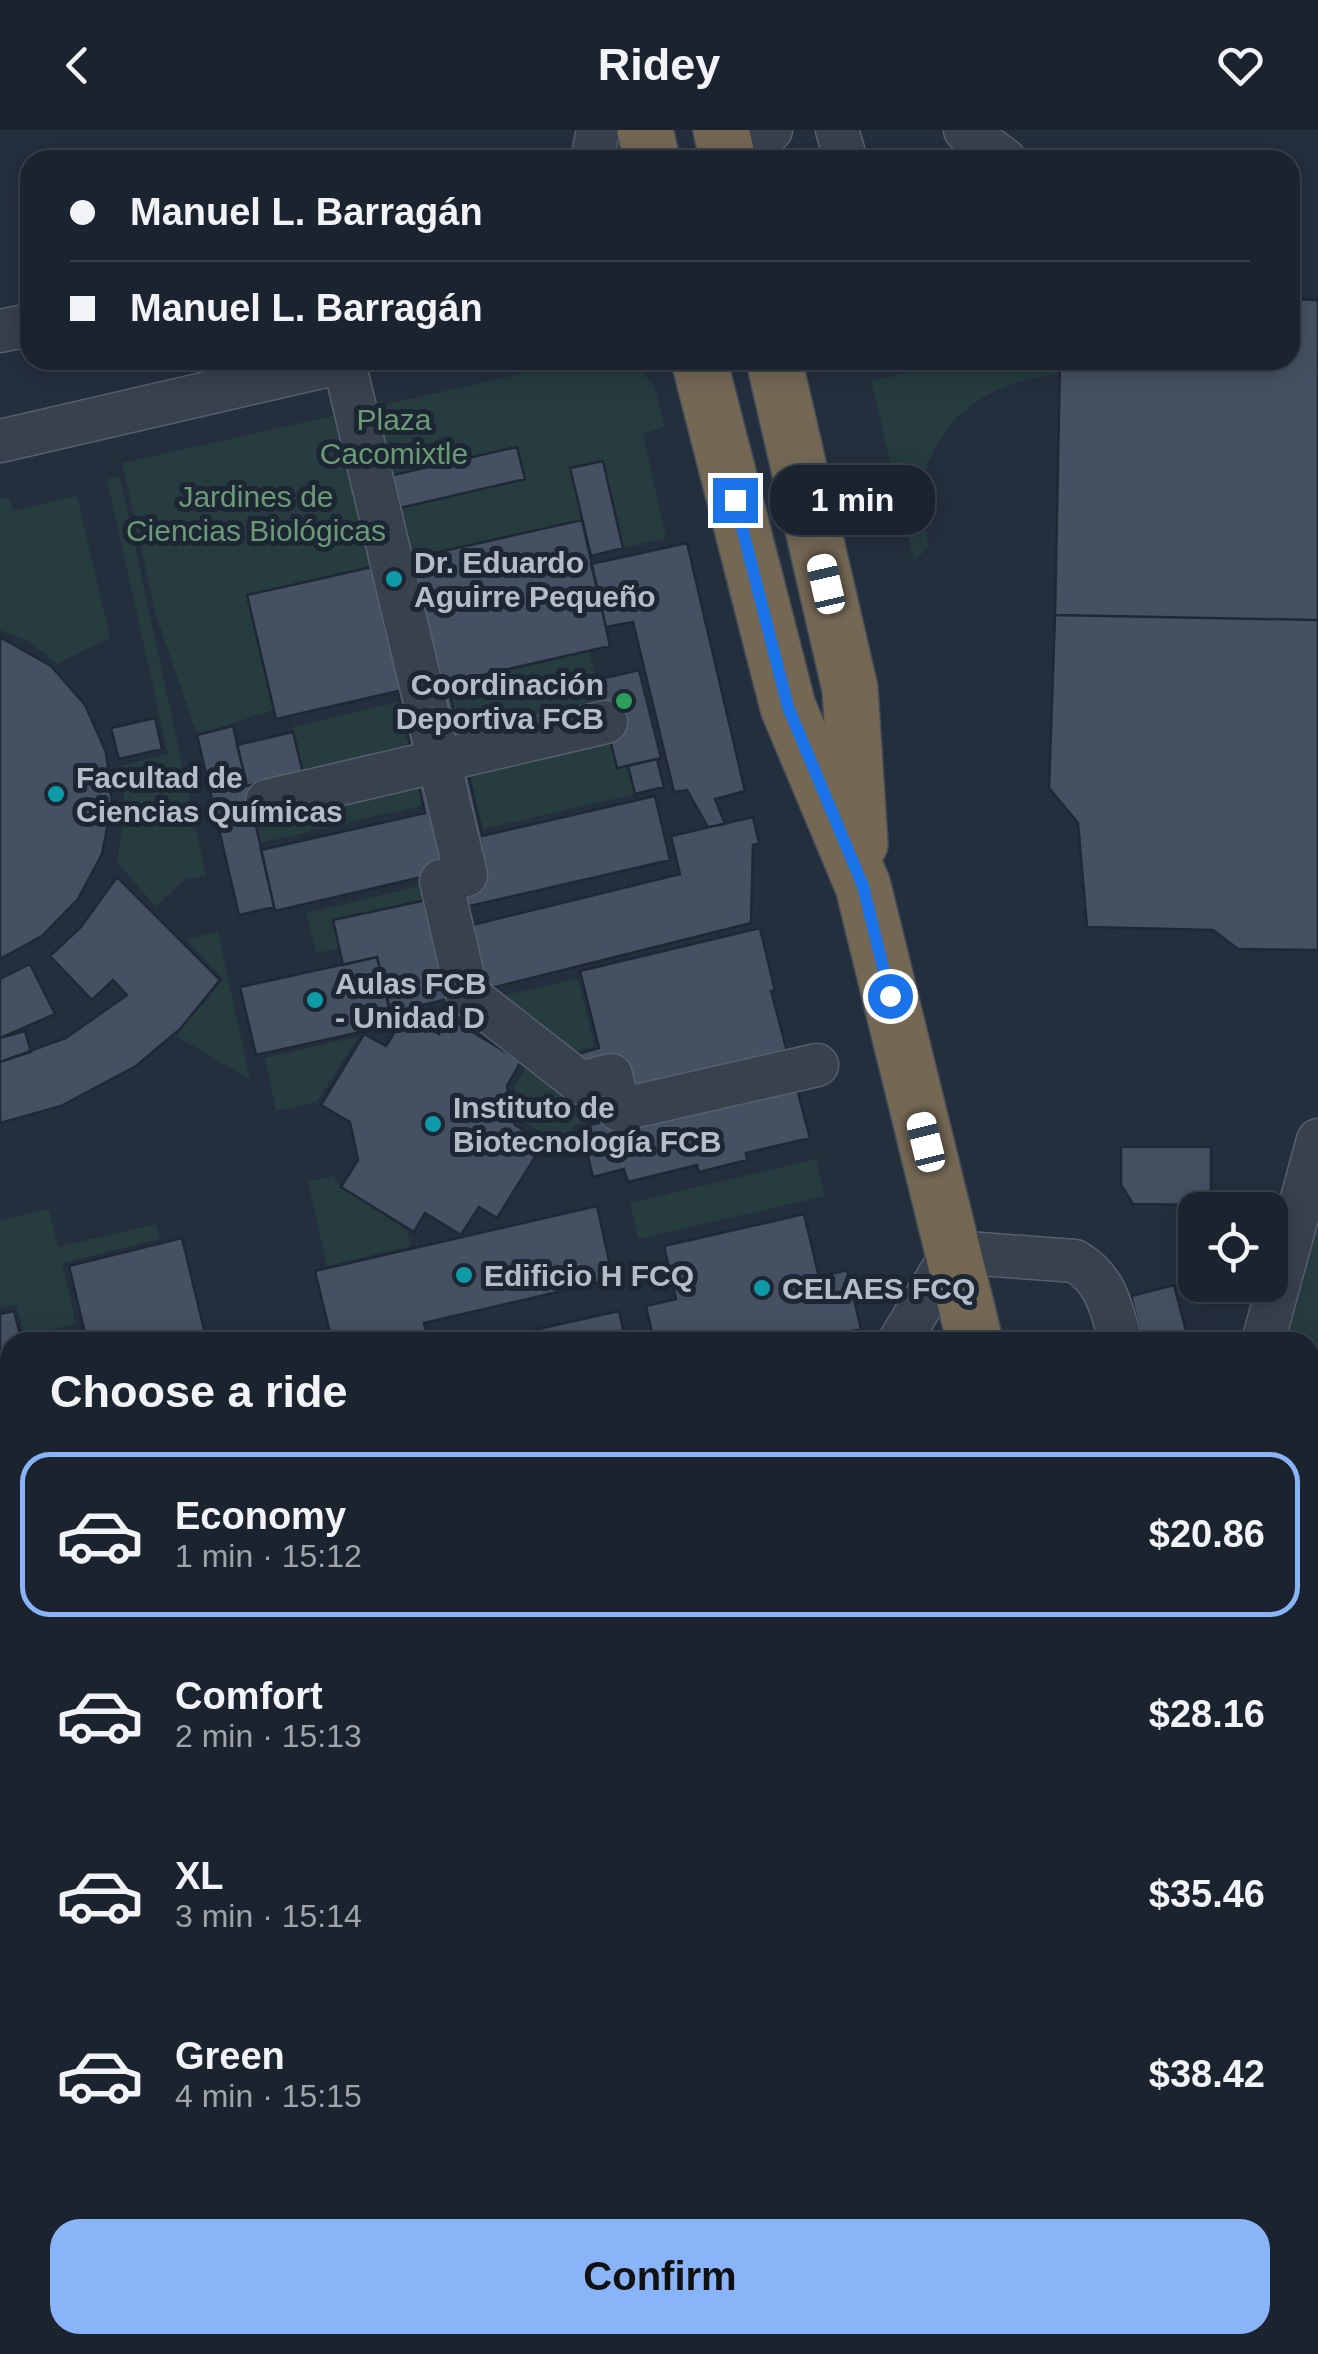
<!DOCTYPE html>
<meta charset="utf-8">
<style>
:root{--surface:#1b232e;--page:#242b36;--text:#f1f3f6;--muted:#a0a4aa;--line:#39404a;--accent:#8ab4f8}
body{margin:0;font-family:Arial,sans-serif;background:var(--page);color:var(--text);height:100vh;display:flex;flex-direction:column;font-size:38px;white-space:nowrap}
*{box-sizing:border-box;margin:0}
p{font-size:32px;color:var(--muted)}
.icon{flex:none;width:55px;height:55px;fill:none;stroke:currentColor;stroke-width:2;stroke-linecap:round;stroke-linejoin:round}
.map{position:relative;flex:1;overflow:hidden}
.drawer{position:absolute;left:0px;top:1202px;width:1320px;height:1022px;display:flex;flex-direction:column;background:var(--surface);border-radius:30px 30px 0 0;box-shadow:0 5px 25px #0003,0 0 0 2px var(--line)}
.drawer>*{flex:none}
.hud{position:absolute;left:20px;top:20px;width:1280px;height:220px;border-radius:30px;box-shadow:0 5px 25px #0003,0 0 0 2px var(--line);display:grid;align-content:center;height:220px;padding:0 50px;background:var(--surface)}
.fabs{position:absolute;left:1178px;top:1062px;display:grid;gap:20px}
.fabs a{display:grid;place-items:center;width:110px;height:110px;border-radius:20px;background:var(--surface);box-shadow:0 5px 25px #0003,0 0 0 2px var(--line);font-size:50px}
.end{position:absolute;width:45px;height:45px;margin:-22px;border:12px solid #1a73e8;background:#fff;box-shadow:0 0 0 5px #fff}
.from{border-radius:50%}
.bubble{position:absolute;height:70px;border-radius:30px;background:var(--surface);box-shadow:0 5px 25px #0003,0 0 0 2px var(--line);font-size:32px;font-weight:800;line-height:70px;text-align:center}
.car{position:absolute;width:30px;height:60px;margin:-30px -15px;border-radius:12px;box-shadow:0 0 8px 2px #0007;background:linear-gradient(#fff 24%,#345 0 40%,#fff 0 76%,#345 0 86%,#fff 0)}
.hud b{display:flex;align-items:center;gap:35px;height:95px;font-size:38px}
.hud b+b{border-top:2px solid var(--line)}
.hud i{width:25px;height:25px;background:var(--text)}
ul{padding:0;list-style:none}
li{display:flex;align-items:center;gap:30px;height:165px;margin:0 20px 15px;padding:0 30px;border:5px solid transparent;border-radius:30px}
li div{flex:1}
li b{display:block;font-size:38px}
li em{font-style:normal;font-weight:800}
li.on{border-color:var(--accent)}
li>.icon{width:90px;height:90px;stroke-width:1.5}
h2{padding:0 50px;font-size:45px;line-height:120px}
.cta{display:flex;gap:20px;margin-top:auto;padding:20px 50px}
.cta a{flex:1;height:115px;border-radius:30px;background:var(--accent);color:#111;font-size:40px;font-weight:800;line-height:115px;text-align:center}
header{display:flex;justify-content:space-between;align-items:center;height:130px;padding:0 50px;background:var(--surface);font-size:45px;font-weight:800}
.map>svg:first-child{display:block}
</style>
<header><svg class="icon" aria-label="back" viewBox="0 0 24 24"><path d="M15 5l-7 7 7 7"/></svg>Ridey<svg class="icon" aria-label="heart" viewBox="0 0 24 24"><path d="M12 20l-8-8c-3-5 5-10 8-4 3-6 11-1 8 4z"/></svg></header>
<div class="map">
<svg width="1318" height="2224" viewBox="0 0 1318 2224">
<rect width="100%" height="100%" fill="#242f3e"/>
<!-- green -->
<path fill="#263c3f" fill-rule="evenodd" d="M584,230H635L654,256L665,297L643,304L666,408L623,418L602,331L570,339L582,390L248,466L273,580L197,605L156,485L122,333ZM517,317L524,349L379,382L372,350Z
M967,230H1060V244C992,249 931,289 922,361C920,379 927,398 928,416L914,432L871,250Z
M120,346L206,746L185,749L156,777L117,732L125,676L121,636L168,624L107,349Z
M77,366L110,508L57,534L29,511L0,500V369L9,367L13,381Z
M589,519L616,638L628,636L635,664L483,699L448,551Z
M399,572L424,675L260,713L255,691L271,687L303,642L293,597Z
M441,751L445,766L334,790L339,818L316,823L306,783Z
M218,802L250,950L176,906L223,849L186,809Z
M578,849L595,916L574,922L591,992L573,996L575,1005L552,1009L523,991L514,958L529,932L461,889L486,869Z
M359,906L317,972L276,981L265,928Z
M816,1029L825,1066L638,1109L630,1073Z
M333,1046L341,1057L407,1100L411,1116L327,1136L308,1052Z
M49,1079L58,1117L156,1094L160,1109L62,1133L76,1194L24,1206L17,1175L0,1178V1090Z
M1318,1097V1419L1310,1421V1212H1287Z
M10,1866V2020L0,1978V1869Z
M10,2050V2215H38L0,2224V2052Z
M184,2215H913L915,2224H186Z"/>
<!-- building -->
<path fill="#455162" stroke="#1f2835" stroke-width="2.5" d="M1290,169L1318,170V490L1055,485L1060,230H1290Z
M517,317L525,349L378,383L371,350Z
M603,331L623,418L591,426L570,338Z
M582,390L610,516L447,553L482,706L655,666L670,730L448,781L439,743L275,781L261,720L425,683L398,561L276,589L247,465Z
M687,413L745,661L715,669L725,694L708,697L687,660L674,662L633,492L606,497L591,434Z
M1055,485L1318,490V820L1238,819L1213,800L1087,797L1078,693L1049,658Z
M0,507L51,536L85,575L106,622L112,673L102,724L78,769L42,806L0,829Z
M639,540L661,628L617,638L596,550Z
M155,588L162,619L119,629L111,598Z
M233,596L247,656L263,652L271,687L255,691L274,777L239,785L197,605Z
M293,602L303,643L247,656L237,615Z
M657,629L664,657L635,664L628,636Z
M753,687L759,713L753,715L751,793L467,864L452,800L680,744L671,706Z
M117,747L220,850L180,899L136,936L61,976L0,993V932L66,908L127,865L113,850L92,870L50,826L81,797Z
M445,766L467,864L391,883L377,827L343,835L333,790Z
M760,798L775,861H771L810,1008L746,1023L747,1030L699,1042L697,1035L628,1052L624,1039L593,1047L581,997L611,990L607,973L591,977L578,924L599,918L580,841Z
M377,827L393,895L256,925L240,857Z
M30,834L55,884L0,908V849Z
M406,884L439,904L449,888L521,931L507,956L515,995L544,1013L497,1088L479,1077L461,1105L425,1083L414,1102L341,1057L358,1030L350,992L321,975L364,904L386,916Z
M25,901L31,922L0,932V908Z
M1121,1017H1211V1075L1133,1074L1121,1055Z
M597,1076L613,1149L424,1193L428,1212H399L398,1206L368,1212H332L315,1141Z
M804,1084L819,1147L847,1140L861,1199L831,1206L832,1212H654L646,1176L676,1169L664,1116Z
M182,1108L207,1212H87L69,1136Z
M1174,1155L1189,1212H1143L1131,1166Z
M14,1181L22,1212H10V1467L0,1469V1184Z
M619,1181L626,1212H480Z
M10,1606V1832L0,1834V1609Z"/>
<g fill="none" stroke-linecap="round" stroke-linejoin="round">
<!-- minor casing -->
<g stroke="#565f6c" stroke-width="45">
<path id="minor" d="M837,0L846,30
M965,0L1005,30
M726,23L771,0
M592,30L598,0
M0,201L30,195
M344,232L466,745L441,751L467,864L581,953L611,945L619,980L817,935
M0,311L351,230
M267,671L606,592
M899,1212L953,1122L1075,1131C1107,1150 1111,1178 1121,1212
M1263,1212L1318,1010
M1310,1439L1318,1437
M1310,1801L1318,1799
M1310,2013L1318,2043
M1069,2215L1071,2224"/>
</g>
<!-- highway casing -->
<g stroke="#434c59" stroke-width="58">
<path id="highway" d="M645,0L652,30
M721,0L728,30
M699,230L788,577L863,756L975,1212
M774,230L850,559L860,714
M1170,2215L1172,2224
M1241,2215L1243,2224
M1296,2215L1299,2224"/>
</g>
<!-- minor -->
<use href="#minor" stroke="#38414e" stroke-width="42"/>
<!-- highway -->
<use href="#highway" stroke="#746855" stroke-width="55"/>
</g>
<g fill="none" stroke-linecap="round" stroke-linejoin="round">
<!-- route -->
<path stroke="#1a73e8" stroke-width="12" d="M735,370L788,577L863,756L890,866"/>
</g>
<!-- markers -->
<g fill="#0f9aa8" stroke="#1d2633" stroke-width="4">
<circle cx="394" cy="449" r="10"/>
<circle cx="56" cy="664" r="10"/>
<circle cx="315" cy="870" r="10"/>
<circle cx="433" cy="994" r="10"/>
<circle cx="464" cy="1145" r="10"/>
<circle cx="762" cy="1158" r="10"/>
</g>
<circle fill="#2e9e5b" stroke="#1d2633" stroke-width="4" cx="624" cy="571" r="10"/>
<g text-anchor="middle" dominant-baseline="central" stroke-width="10" stroke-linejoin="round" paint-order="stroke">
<!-- park labels -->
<g font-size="30" fill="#6b9a76" stroke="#1d2633">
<text x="394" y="289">Plaza<tspan x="394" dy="34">Cacomixtle</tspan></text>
<text x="256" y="366">Jardines de<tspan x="256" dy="34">Ciencias Biológicas</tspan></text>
</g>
<!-- poi labels -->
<g font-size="30" font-weight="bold" fill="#b4bcc9" stroke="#1d2633" text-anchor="start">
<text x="414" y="432">Dr. Eduardo<tspan x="414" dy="34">Aguirre Pequeño</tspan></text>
<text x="604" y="554" text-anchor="end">Coordinación<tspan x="604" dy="34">Deportiva FCB</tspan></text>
<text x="76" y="647">Facultad de<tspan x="76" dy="34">Ciencias Químicas</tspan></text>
<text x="335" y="853">Aulas FCB<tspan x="335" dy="34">- Unidad D</tspan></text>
<text x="453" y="977">Instituto de<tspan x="453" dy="34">Biotecnología FCB</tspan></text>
<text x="484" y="1145">Edificio H FCQ</text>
<text x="782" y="1158">CELAES FCQ</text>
</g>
</g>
</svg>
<div class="fabs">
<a><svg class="icon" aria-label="locate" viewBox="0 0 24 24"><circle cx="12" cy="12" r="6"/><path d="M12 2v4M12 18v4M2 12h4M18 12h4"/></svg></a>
</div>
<i class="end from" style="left:890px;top:866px"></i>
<i class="end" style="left:735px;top:370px"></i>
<div class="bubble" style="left:770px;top:335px;width:165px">1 min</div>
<i class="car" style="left:826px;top:454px;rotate:347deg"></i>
<i class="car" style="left:926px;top:1012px;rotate:346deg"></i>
<div class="hud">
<b><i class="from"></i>Manuel L. Barragán</b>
<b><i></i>Manuel L. Barragán</b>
</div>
<section class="drawer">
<h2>Choose a ride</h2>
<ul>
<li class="on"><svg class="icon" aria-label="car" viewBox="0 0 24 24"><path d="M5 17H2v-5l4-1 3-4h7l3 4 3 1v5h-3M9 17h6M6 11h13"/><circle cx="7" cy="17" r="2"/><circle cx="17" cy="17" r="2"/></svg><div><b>Economy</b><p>1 min · 15:12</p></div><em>$20.86</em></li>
<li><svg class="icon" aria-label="car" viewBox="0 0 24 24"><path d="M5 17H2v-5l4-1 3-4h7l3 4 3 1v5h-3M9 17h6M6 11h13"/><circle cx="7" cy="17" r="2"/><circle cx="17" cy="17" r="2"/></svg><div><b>Comfort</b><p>2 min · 15:13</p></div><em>$28.16</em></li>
<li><svg class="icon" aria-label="car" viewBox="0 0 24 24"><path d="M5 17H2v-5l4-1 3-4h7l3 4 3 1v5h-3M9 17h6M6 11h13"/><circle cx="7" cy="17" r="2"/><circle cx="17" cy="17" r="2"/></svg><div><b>XL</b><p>3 min · 15:14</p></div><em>$35.46</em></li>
<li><svg class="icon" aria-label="car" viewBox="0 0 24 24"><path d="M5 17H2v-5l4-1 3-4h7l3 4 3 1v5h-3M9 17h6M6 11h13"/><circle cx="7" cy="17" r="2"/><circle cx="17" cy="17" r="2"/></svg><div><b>Green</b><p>4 min · 15:15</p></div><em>$38.42</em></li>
</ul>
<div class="cta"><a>Confirm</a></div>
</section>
</div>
